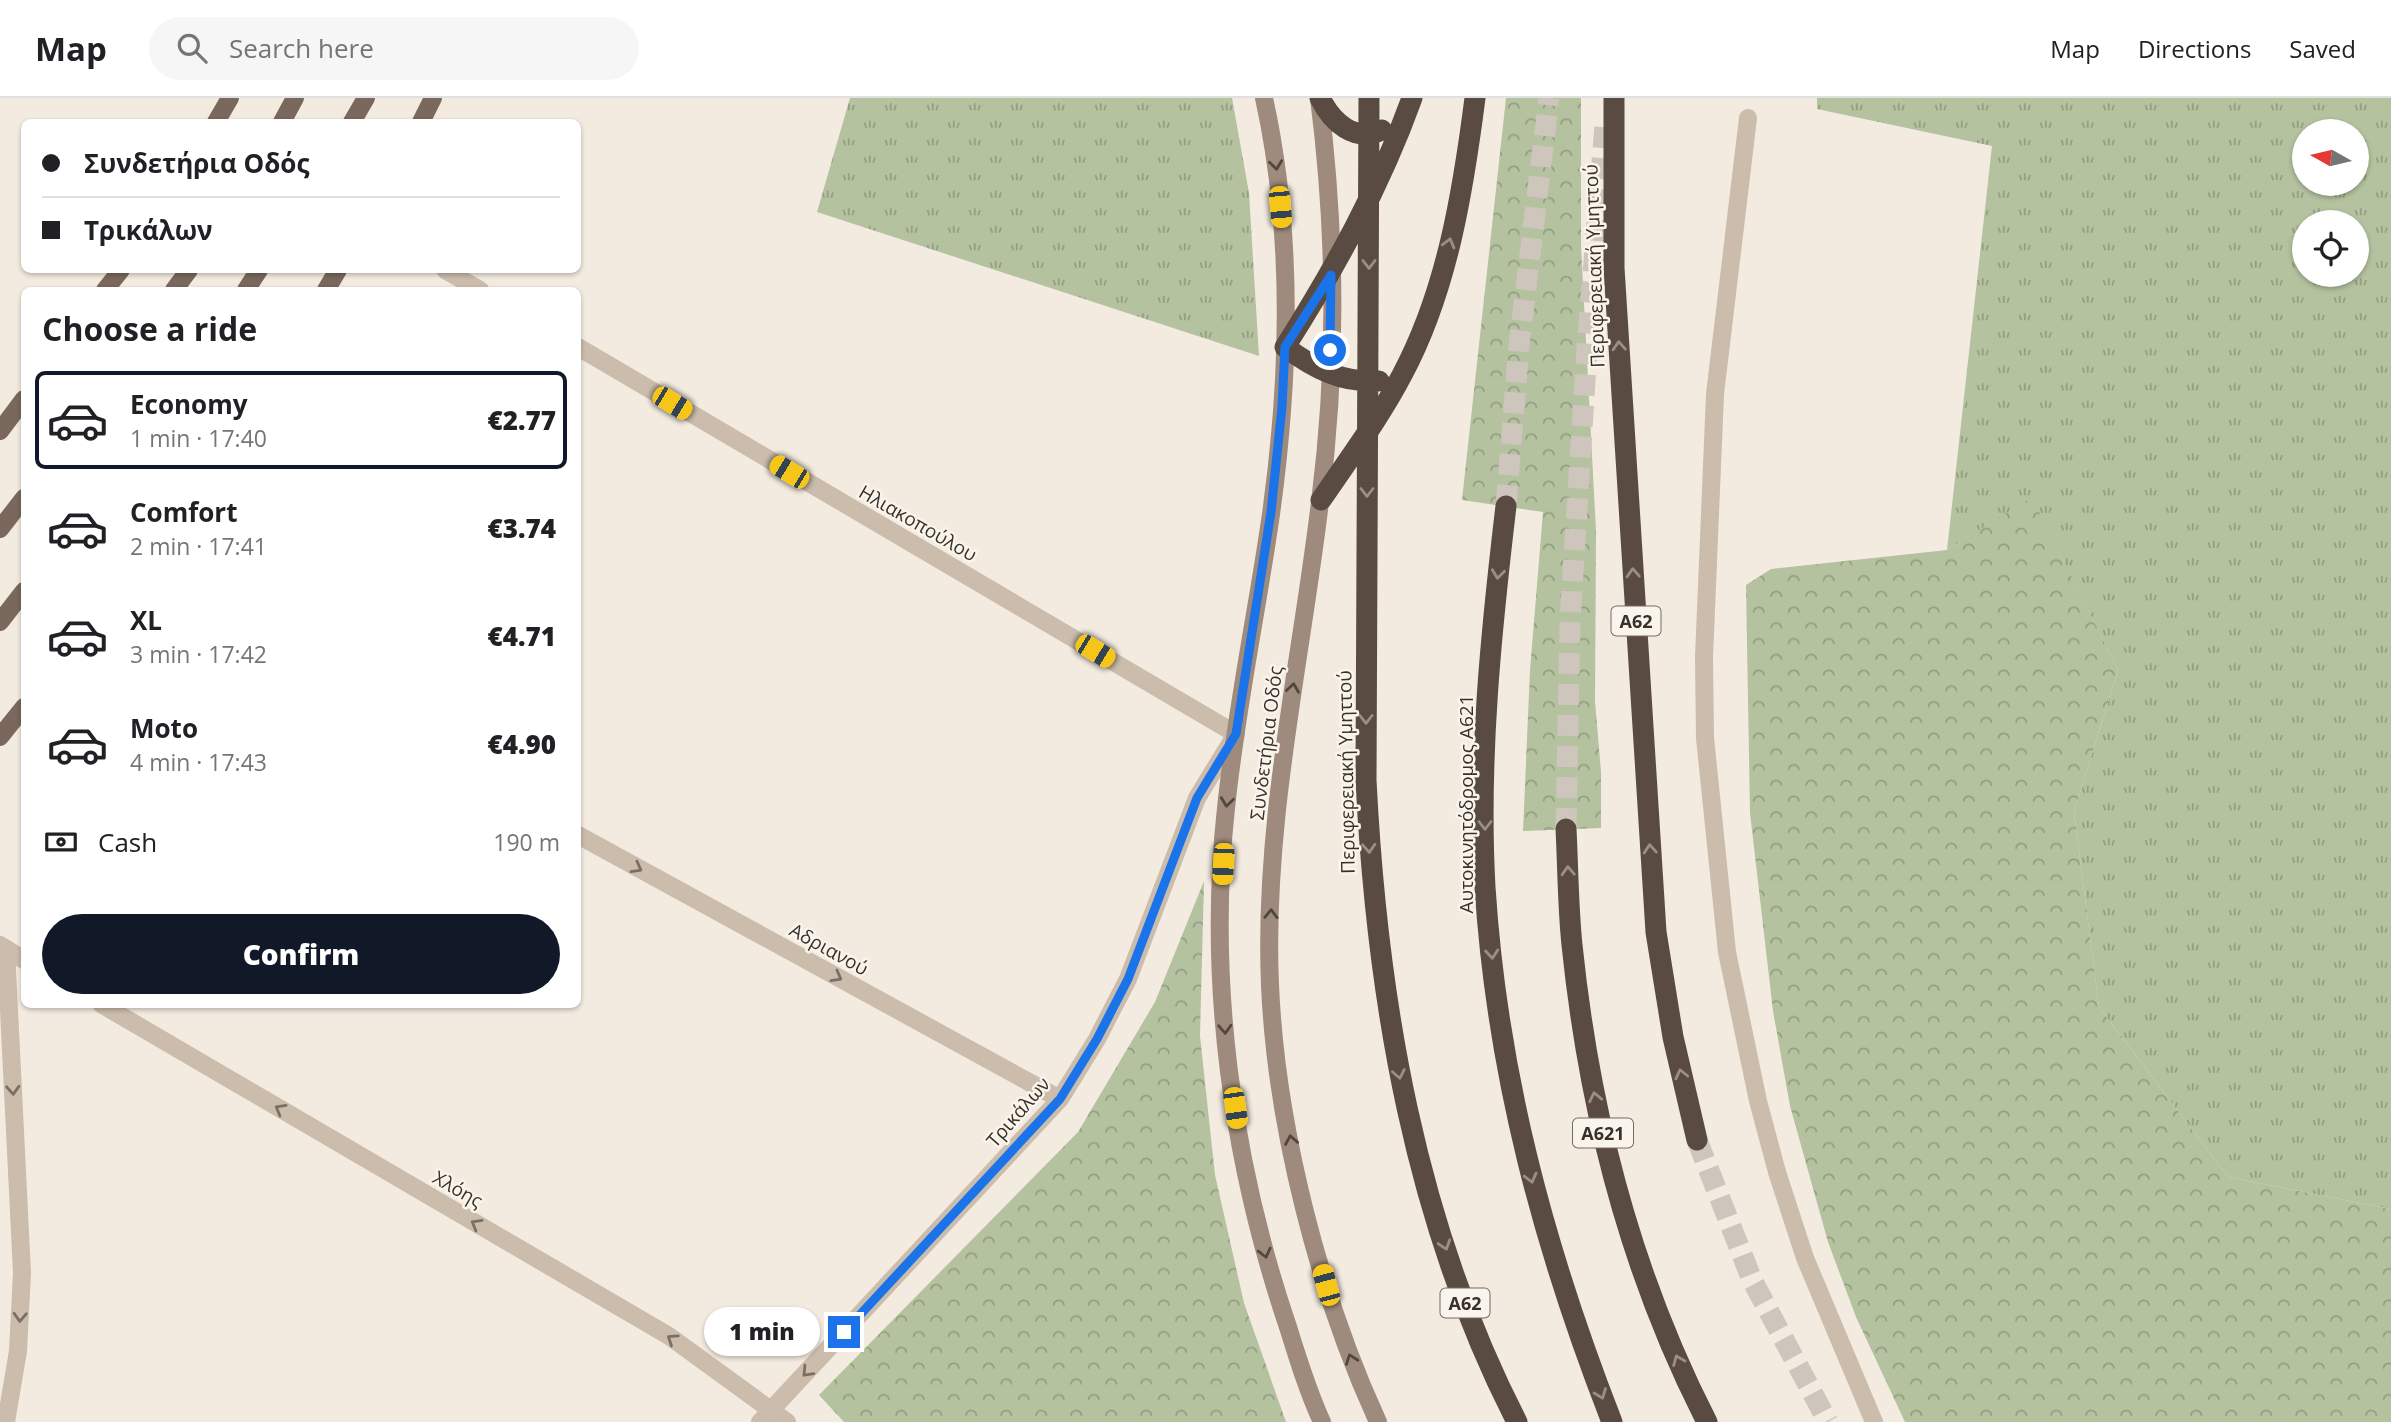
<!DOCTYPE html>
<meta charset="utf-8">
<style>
:root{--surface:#fff;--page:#f6f6f6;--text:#202124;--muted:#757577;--line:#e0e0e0;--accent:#111827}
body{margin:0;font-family:"Open Sans",sans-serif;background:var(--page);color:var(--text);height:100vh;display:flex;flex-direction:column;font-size:26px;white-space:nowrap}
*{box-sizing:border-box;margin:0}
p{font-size:23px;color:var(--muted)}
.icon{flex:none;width:38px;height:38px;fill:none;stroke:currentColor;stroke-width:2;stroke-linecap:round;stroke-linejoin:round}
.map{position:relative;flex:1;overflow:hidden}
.drawer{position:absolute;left:21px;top:189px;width:560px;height:721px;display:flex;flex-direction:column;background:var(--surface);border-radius:10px;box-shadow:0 2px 5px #0004}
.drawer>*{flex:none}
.banner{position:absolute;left:21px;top:21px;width:560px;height:154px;border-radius:10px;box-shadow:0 2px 5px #0004;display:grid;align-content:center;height:154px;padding:0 21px;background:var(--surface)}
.needle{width:46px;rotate:278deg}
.controls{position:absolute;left:2292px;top:21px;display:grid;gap:14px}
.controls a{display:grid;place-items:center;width:77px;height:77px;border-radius:50%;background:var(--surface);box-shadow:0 2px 5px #0004;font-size:35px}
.end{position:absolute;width:32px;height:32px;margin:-16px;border:9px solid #1a73e8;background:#fff;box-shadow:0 0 0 4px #fff}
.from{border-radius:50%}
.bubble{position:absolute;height:49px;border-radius:24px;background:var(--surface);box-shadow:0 2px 5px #0004;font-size:23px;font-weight:800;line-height:49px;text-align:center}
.car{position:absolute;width:21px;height:42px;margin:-21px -10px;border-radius:9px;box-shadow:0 0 5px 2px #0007;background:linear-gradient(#f5c518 24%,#345 0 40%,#f5c518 0 76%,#345 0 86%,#f5c518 0)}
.banner b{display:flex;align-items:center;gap:24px;height:66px;font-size:26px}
.banner b+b{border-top:2px solid var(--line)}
.banner i{width:18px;height:18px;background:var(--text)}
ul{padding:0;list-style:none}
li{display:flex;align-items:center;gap:21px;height:98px;margin:0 14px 10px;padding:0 7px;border:4px solid transparent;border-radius:10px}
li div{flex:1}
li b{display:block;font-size:26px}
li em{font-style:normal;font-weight:800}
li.on{border-color:var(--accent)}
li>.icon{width:63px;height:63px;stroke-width:1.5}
h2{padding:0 21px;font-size:32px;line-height:84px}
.pay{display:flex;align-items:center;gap:18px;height:77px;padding:0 21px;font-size:26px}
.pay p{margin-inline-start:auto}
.cta{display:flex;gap:14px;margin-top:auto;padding:14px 21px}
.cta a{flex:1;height:80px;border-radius:42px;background:var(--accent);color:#fff;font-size:28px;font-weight:800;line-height:80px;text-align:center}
header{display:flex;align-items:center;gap:42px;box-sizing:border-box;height:98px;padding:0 35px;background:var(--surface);border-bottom:2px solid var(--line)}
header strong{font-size:33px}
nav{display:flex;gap:38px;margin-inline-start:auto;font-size:24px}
.search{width:490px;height:63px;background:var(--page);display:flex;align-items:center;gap:18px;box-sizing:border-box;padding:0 24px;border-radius:38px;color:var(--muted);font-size:26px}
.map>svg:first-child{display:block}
</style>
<header>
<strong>Map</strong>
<div class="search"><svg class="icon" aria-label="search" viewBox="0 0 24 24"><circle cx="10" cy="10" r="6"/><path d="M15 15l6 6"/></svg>Search here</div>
<nav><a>Map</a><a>Directions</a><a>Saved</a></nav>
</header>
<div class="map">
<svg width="2391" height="1324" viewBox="0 0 2391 1324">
<defs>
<pattern id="grass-tufts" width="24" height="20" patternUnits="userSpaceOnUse" patternTransform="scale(1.75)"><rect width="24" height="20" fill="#b4c29f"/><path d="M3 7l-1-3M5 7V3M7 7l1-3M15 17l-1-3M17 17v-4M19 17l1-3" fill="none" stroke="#939e82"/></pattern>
<pattern id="forest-crowns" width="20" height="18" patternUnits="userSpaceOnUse" patternTransform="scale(1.75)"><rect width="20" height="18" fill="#b4c29f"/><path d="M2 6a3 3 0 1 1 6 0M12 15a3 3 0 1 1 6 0" fill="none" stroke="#939e82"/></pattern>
</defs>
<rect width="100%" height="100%" fill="#f3ebe0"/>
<!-- grass -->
<path fill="url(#grass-tufts)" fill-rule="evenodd" d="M850,0H1232L1249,95L1259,258L817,114Z
M1817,0H2391V1111L2228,1079L2099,909L2074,714L2118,572L2032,400L1947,452L1992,48L1817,11ZM2305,33H2357V86H2305ZM2305,124H2357V177H2305Z"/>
<!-- forest -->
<path fill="url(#forest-crowns)" d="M1506,0H1581V148L1596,433L1595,603L1601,674V730L1523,733L1530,572L1543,414L1462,402Z
M2032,399L2118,572L2074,714L2099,909L2228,1079L2391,1111V1324H1905L1856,1219L1828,1144L1790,1008L1773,913L1750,715L1746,487L1771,471L1947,452Z
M1204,783L1200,938L1215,1077L1244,1205L1286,1324H844L819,1297L1078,1034L1155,904Z"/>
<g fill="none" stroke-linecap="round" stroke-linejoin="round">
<!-- motorway-tunnel -->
<path stroke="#cec6bc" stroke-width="21" stroke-dasharray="21 10" stroke-linecap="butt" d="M1506,408L1519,247L1549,0
M1566,731L1570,523L1587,250L1605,27
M1697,1042L1752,1182L1828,1324"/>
<!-- minor -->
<path stroke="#cbbcab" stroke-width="18" d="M1748,20L1715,296L1704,559L1705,640L1727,854L1758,1003L1777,1074L1805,1160L1874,1324
M445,172L480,192
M578,249L1236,636L1197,700L1128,881L1097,941L1060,1001L760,1324
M578,737L1060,1001
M6,851L22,1175L18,1253L6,1324"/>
<!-- tertiary -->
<path stroke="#cbbcab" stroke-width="18" d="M0,847L24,862
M101,906L669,1238L787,1324"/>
<!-- secondary -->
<path stroke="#9f8b7d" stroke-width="18" d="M1264,0C1294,136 1290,279 1271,416C1257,514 1236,612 1226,710C1207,883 1232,1064 1288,1229C1298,1261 1308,1294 1322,1324
M1319,0C1336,133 1337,271 1320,404C1301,564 1263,725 1270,887C1276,1028 1319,1196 1378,1324"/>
<!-- primary -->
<path stroke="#7a685c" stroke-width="18" d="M216,24L230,0
M282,24L295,0
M352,24L366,0
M421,24L433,0
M105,192L121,172
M174,192L189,172
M246,192L259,172
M326,192L338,172
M0,333L24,301
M0,431L24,400
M0,524L24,493
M0,639L24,609"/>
<!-- motorway -->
<path stroke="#5a4b42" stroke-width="21" d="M1320,0C1332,24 1354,45 1382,32
M1369,0L1366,682C1377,902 1415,1126 1517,1324
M1614,0V170L1656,834L1673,939L1697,1042
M1379,283C1342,285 1315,271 1285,249C1335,170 1380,89 1412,0
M1321,402C1348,362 1379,321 1402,277C1447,193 1463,94 1475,0
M1506,408C1491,534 1478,662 1485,789C1497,976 1544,1150 1612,1324
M1566,731C1568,769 1568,809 1572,847C1589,1012 1631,1176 1707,1324"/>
</g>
<!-- one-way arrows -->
<defs><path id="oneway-chevron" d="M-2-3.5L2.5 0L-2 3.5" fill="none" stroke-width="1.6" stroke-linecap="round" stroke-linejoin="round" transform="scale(1.75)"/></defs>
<g stroke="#52473f">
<use href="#oneway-chevron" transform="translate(1276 67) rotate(83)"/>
<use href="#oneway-chevron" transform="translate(1293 590) rotate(-82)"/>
<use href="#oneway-chevron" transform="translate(1227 704) rotate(97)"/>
<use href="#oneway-chevron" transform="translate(1271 816) rotate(-89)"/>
<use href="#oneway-chevron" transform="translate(1225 931) rotate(87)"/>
<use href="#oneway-chevron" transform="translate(1291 1042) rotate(-100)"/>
<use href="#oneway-chevron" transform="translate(1265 1155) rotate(76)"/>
<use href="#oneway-chevron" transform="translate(1351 1261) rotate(-110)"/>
</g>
<g stroke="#9a8f86">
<use href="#oneway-chevron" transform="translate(1449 145) rotate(-75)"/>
<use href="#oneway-chevron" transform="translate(1369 166) rotate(90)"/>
<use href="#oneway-chevron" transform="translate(1619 248) rotate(-93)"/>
<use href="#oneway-chevron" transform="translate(1367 394) rotate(90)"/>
<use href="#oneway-chevron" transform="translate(1633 475) rotate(-93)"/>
<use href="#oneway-chevron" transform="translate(1498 476) rotate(97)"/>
<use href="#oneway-chevron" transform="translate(1366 621) rotate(90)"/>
<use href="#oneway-chevron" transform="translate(1485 727) rotate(90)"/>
<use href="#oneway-chevron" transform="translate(1369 750) rotate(87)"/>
<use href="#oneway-chevron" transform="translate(1650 751) rotate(-94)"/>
<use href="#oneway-chevron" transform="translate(1568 773) rotate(-93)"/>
<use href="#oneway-chevron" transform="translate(1492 856) rotate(85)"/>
<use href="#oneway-chevron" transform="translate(1399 976) rotate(79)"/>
<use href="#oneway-chevron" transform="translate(1681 976) rotate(-103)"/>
<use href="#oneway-chevron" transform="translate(1595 999) rotate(-102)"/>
<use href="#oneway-chevron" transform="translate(1531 1080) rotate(76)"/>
<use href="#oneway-chevron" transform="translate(1445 1147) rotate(72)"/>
<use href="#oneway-chevron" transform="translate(1678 1262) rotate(-112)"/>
<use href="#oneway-chevron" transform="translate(1601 1296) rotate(69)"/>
</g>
<g stroke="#7b6f64">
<use href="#oneway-chevron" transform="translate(637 770) rotate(29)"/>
<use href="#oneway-chevron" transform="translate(837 879) rotate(29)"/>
<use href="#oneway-chevron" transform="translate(13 992) rotate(87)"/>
<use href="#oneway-chevron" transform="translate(280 1011) rotate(-150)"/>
<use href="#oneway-chevron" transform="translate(476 1126) rotate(-150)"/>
<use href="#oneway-chevron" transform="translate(20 1219) rotate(93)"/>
<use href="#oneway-chevron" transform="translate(672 1241) rotate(-146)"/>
<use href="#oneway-chevron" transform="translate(807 1274) rotate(133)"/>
</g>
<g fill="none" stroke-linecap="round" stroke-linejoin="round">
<!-- route -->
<path stroke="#1a73e8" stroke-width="9" d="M844,1234L1060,1001L1097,941L1128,881L1197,700L1236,636L1271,414L1282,309L1285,249L1331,177L1330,252"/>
</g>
<g text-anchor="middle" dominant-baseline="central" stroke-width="5" stroke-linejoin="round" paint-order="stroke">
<!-- shield labels -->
<g fill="#faf5ec" stroke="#736b64" stroke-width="2">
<rect x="1611.5" y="508.5" width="49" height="29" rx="5"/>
<rect x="1573" y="1020.5" width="60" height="29" rx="5"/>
<rect x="1440.5" y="1190.5" width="49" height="29" rx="5"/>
</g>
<g font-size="18" font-weight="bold" fill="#39302a">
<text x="1636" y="523">Α62</text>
<text x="1603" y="1035">Α621</text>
<text x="1465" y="1205">Α62</text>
</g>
<!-- street labels -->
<g font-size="19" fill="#39302a" stroke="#faf5ec">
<text transform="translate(1594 168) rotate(-92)">Περιφερειακή Υμηττού</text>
<text transform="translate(918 425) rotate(30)">Ηλιακοπούλου</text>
<text transform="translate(1266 645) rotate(-83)">Συνδετήρια Οδός</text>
<text transform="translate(1346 674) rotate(-91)">Περιφερειακή Υμηττού</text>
<text transform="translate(1466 706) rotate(-90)">Αυτοκινητόδρομος Α621</text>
<text transform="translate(829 851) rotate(29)">Αδριανού</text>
<text transform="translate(1018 1014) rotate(-49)">Τρικάλων</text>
<text transform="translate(458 1091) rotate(30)">Χλόης</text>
</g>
</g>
</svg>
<div class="controls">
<a><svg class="needle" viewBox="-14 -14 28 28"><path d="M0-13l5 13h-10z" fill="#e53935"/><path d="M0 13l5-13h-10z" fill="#757577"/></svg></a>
<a><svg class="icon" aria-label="locate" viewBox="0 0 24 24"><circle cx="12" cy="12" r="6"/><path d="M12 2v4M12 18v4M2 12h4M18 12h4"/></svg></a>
</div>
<i class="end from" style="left:1330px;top:252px"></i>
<i class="end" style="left:844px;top:1234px"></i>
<div class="bubble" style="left:704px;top:1209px;width:116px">1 min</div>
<i class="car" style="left:1280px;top:109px;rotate:175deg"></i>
<i class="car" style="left:672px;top:305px;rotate:121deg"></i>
<i class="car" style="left:789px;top:374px;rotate:301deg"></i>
<i class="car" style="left:1095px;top:553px;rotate:121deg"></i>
<i class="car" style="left:1223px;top:766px;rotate:183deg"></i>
<i class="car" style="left:1235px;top:1010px;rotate:172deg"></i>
<i class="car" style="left:1326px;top:1187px;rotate:345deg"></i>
<div class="banner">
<b><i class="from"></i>Συνδετήρια Οδός</b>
<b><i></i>Τρικάλων</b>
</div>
<section class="drawer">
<h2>Choose a ride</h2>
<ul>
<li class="on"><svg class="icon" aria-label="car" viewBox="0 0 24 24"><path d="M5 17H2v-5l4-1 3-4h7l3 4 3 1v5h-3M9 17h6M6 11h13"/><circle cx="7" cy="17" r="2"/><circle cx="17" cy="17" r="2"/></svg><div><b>Economy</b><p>1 min · 17:40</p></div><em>€2.77</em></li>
<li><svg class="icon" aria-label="car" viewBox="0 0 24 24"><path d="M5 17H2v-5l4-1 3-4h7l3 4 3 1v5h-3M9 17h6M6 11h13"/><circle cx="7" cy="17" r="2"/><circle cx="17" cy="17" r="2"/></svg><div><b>Comfort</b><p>2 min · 17:41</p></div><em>€3.74</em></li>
<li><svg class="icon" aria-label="car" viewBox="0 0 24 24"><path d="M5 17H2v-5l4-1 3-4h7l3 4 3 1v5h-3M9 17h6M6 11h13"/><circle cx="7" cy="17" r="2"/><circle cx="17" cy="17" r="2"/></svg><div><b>XL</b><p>3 min · 17:42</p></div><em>€4.71</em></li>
<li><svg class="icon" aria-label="car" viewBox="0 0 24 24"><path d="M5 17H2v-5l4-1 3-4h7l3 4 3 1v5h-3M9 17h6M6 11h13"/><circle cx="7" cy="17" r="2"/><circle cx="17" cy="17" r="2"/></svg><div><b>Moto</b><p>4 min · 17:43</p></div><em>€4.90</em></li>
</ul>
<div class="pay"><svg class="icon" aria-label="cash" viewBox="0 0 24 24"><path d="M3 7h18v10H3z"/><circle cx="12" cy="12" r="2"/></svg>Cash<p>190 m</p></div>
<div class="cta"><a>Confirm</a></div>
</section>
</div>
